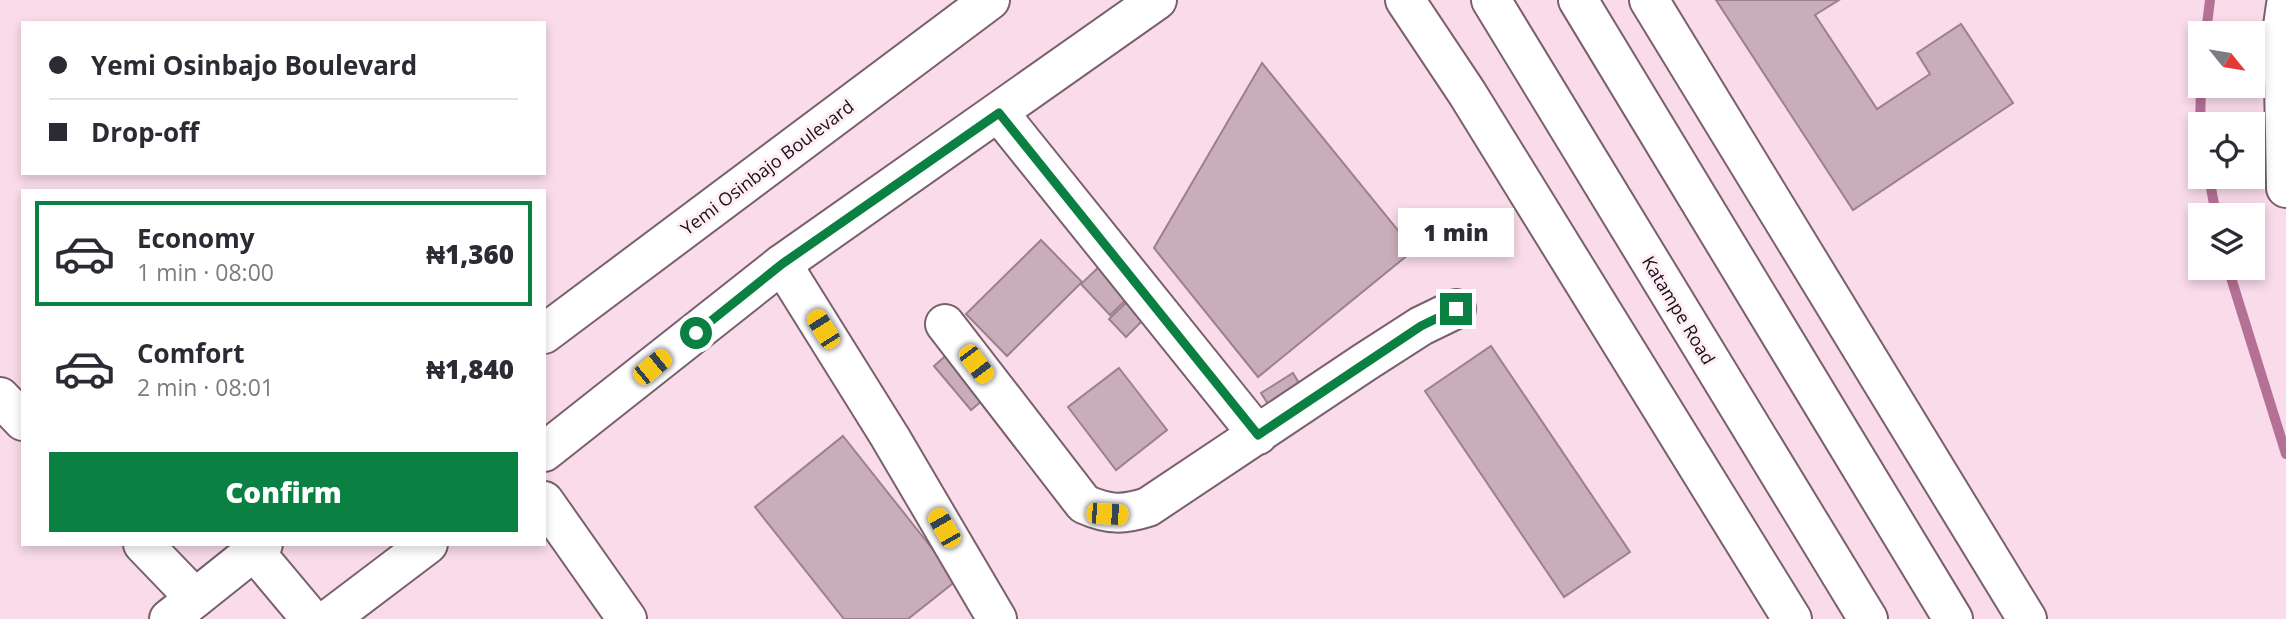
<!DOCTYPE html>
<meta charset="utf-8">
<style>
:root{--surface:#fff;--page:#f2f2f3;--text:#2b2b33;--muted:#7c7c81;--line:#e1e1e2;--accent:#0b8043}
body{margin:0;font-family:"Open Sans",sans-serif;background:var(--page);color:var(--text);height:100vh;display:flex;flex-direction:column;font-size:26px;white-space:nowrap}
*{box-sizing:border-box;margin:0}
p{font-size:23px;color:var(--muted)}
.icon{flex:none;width:38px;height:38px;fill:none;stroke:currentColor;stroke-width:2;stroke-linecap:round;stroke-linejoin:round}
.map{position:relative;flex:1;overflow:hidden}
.panel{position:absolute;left:21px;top:189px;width:525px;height:357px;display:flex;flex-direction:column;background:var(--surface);border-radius:0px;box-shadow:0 4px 10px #0003}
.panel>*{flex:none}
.top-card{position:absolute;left:21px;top:21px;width:525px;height:154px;border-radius:0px;box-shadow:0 4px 10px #0003;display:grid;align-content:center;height:154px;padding:0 28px;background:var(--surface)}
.needle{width:46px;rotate:120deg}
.tools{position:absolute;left:2188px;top:21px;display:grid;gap:14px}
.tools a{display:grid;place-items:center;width:77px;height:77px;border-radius:0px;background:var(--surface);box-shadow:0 4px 10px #0003;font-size:35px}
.end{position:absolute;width:32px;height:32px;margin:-16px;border:9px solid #0b8043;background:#fff;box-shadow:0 0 0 4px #fff}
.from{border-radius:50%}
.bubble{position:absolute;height:49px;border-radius:0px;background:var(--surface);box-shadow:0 4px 10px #0003;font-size:23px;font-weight:800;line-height:49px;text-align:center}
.car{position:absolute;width:21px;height:42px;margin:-21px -10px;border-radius:9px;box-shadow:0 0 5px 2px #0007;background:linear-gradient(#f5c518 24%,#345 0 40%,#f5c518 0 76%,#345 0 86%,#f5c518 0)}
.top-card b{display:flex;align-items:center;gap:24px;height:66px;font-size:26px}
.top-card b+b{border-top:2px solid var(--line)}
.top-card i{width:18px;height:18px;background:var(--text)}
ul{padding:12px 0 0;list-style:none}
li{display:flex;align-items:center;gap:21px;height:105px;margin:0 14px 10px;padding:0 14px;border:4px solid transparent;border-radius:0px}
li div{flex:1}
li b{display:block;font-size:26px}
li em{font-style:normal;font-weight:800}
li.active{border-color:var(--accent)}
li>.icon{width:63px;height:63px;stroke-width:1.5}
.button{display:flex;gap:14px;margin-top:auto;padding:14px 28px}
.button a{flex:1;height:80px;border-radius:0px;background:var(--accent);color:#fff;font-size:28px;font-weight:800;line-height:80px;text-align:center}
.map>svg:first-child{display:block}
</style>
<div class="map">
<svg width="2286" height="619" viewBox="0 0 2286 619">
<rect width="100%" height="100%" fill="#f9dbea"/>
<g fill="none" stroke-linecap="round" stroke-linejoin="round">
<!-- stream -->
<path stroke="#b57096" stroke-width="10" d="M2206,33L2210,0
M2200,128L2201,86
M2209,177L2216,215
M2228,268L2286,454"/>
</g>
<!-- building -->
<path fill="#c9adbb" stroke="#9b808e" stroke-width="2" d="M1716,0H1839L1815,15L1877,109L1930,74L1917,53L1961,24L2013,103L1853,210Z
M1262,63L1414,250L1258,377L1154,248Z
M1041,240L1082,282L1007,356L966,314Z
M1101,265L1130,296L1110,315L1081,284Z
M1129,300L1146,317L1126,337L1109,319Z
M1491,346L1630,552L1564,597L1425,391Z
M952,350L990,394L971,410L934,366Z
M1119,368L1167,430L1116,470L1068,407Z
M1293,373L1303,390L1271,409L1261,393Z
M843,436L957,580L908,619H844L755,507Z"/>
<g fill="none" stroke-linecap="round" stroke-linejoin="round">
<!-- minor casing -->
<g stroke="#79606c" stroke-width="42">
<path id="minor" d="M1405,0L1467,93L1792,619
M1649,0L2027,619
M2286,5L2283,26L2286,188
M999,113L1258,435
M782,264L890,437L997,619
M945,324L1084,504C1109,515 1123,515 1148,507L1365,362L1421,326L1456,309
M0,397L23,421
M544,501L627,619
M143,544L195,598"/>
</g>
<!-- major casing -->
<g stroke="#79606c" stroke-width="42">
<path id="major" d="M1491,0L1868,619
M1578,0L1953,619
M544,334L990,0
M544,452L782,264L1157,0
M254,551L311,619
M169,619L263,544
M329,619L428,544"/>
</g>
<!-- minor -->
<use href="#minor" stroke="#fff" stroke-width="38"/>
<!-- major -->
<use href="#major" stroke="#fff" stroke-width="38"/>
</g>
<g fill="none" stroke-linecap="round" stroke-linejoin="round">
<!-- route -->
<path stroke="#0b8043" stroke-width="9" d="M696,333L782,264L999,113L1258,435L1421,326L1456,309"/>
</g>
<g text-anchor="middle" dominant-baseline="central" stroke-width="6" stroke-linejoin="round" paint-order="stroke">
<!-- street labels -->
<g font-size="18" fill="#1a1015" stroke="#ffedf5">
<text transform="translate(767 167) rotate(-37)">Yemi Osinbajo Boulevard</text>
<text transform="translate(1679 310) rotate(59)">Katampe Road</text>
</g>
</g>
</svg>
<div class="tools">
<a><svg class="needle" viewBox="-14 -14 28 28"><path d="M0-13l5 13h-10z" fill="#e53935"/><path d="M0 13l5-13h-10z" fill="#7c7c81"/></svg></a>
<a><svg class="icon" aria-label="locate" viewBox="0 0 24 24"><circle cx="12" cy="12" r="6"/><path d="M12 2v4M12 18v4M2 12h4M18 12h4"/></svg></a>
<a><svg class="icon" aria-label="layers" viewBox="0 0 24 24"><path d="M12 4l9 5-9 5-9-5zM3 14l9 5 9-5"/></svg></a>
</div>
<i class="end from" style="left:696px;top:333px"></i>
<i class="end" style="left:1456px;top:309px"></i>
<div class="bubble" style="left:1398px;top:208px;width:116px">1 min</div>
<i class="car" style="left:823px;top:329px;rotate:328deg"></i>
<i class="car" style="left:976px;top:364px;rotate:143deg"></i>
<i class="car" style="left:652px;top:367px;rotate:51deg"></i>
<i class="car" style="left:1107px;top:514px;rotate:93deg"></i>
<i class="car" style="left:944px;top:528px;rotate:330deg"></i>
<div class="top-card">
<b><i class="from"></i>Yemi Osinbajo Boulevard</b>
<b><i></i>Drop-off</b>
</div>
<section class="panel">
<ul>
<li class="active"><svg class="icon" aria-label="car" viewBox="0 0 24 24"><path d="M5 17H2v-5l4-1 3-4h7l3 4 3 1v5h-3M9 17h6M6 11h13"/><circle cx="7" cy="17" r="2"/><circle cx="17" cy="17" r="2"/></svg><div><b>Economy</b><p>1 min · 08:00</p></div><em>₦1,360</em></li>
<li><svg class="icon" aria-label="car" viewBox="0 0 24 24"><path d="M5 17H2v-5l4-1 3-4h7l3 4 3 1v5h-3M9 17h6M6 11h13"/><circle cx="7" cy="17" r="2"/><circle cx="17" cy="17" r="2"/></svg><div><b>Comfort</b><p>2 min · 08:01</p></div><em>₦1,840</em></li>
</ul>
<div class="button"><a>Confirm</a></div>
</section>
</div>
